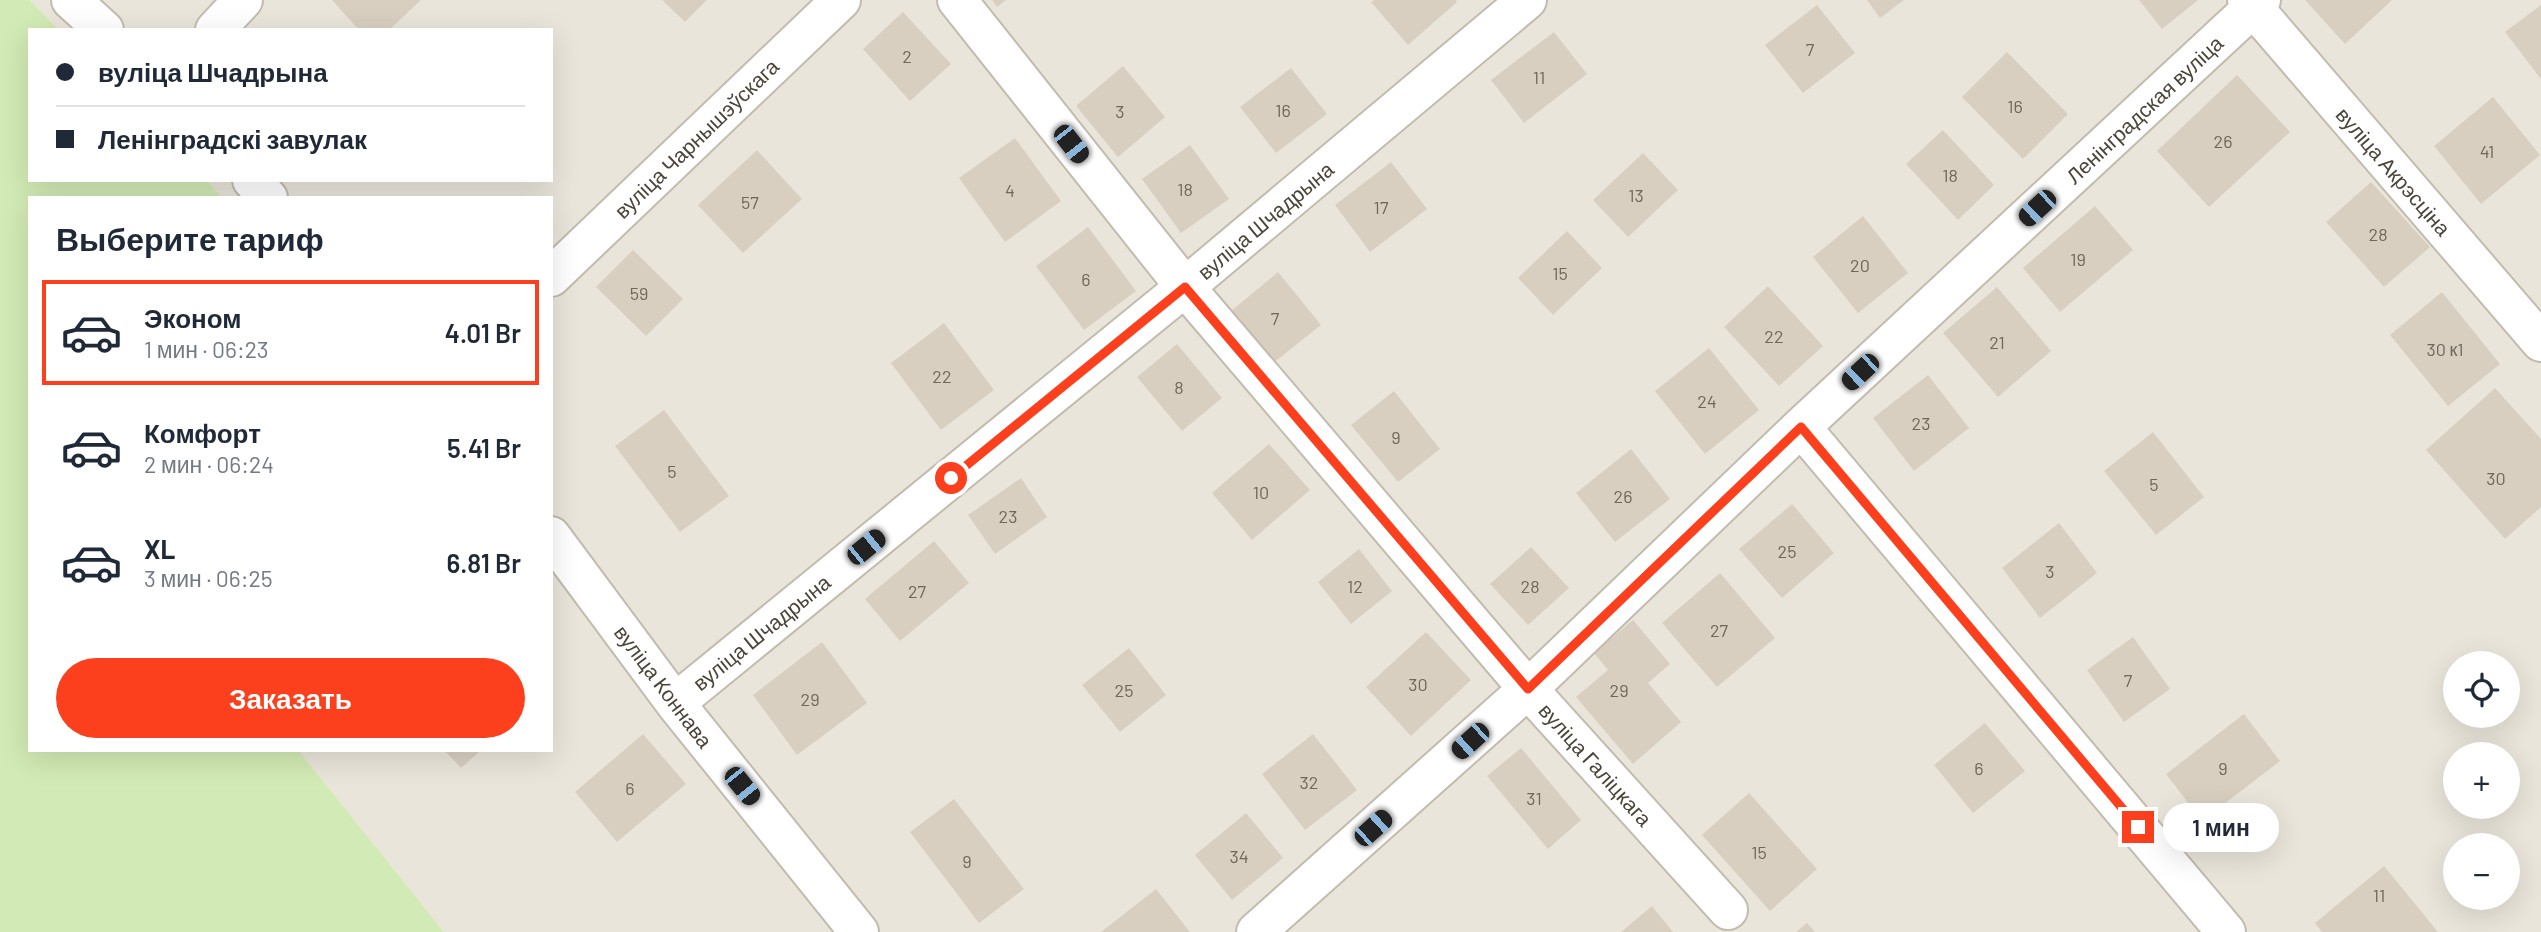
<!DOCTYPE html>
<html lang="ru">
<meta charset="utf-8">
<style>
:root{--surface:#fff;--page:#f6f6f7;--text:#1f2937;--muted:#747a83;--line:#e0e1e3;--accent:#fc3f1d}
body{margin:0;font-family:Barlow,sans-serif;background:var(--page);color:var(--text);height:100vh;display:flex;flex-direction:column;font-size:26px;white-space:nowrap}
*{box-sizing:border-box;margin:0}
p{font-size:23px;color:var(--muted)}
.icon{flex:none;width:38px;height:38px;fill:none;stroke:currentColor;stroke-width:2;stroke-linecap:round;stroke-linejoin:round}
.map{position:relative;flex:1;overflow:hidden}
.sheet{position:absolute;left:28px;top:196px;width:525px;height:556px;display:flex;flex-direction:column;background:var(--surface);border-radius:0px;box-shadow:0 7px 28px #0002}
.sheet>*{flex:none}
.banner{position:absolute;left:28px;top:28px;width:525px;height:154px;border-radius:0px;box-shadow:0 7px 28px #0002;display:grid;align-content:center;height:154px;padding:0 28px;background:var(--surface)}
.fabs{position:absolute;left:2443px;top:651px;display:grid;gap:14px}
.fabs a{display:grid;place-items:center;width:77px;height:77px;border-radius:50%;background:var(--surface);box-shadow:0 7px 28px #0002;font-size:35px}
.end{position:absolute;width:32px;height:32px;margin:-16px;border:9px solid #fc3f1d;background:#fff;box-shadow:0 0 0 4px #fff}
.from{border-radius:50%}
.bubble{position:absolute;height:49px;border-radius:24px;background:var(--surface);box-shadow:0 7px 28px #0002;font-size:23px;font-weight:600;line-height:49px;text-align:center}
.car{position:absolute;width:21px;height:42px;margin:-21px -10px;border-radius:9px;box-shadow:0 0 5px 2px #0007;background:linear-gradient(#222 24%,#8ab4d8 0 40%,#222 0 76%,#8ab4d8 0 86%,#222 0)}
.banner b{display:flex;align-items:center;gap:24px;height:66px;font-size:26px}
.banner b+b{border-top:2px solid var(--line)}
.banner i{width:18px;height:18px;background:var(--text)}
ul{padding:0;list-style:none}
li{display:flex;align-items:center;gap:21px;height:105px;margin:0 14px 10px;padding:0 14px;border:4px solid transparent;border-radius:0px}
li div{flex:1}
li b{display:block;font-size:26px}
li em{font-style:normal;font-weight:600}
li.selected{border-color:var(--accent)}
li>.icon{width:63px;height:63px;stroke-width:1.5}
h2{padding:0 28px;font-size:32px;line-height:84px}
.cta{display:flex;gap:14px;margin-top:auto;padding:14px 28px}
.cta a{flex:1;height:80px;border-radius:42px;background:var(--accent);color:#fff;font-size:28px;font-weight:600;line-height:80px;text-align:center}
.map>svg:first-child{display:block}
</style>
<div class="map">
<svg width="2541" height="932" viewBox="0 0 2541 932">
<rect width="100%" height="100%" fill="#f6f3ec"/>
<!-- residential -->
<path fill="#eae5da" fill-rule="evenodd" d="M30,0H2541V932H444L299,751H551V198H223L206,180H551V30H59ZM2455,663H2508V716H2455ZM2455,754H2508V807H2455ZM2455,845H2508V898H2455Z"/>
<!-- green -->
<path fill="#d2eab5" d="M0,0H30L59,30H30V180H206L223,198H30V751H299L444,932H0Z"/>
<!-- building -->
<path fill="#d8cfc1" d="M332,0H421L389,30H359Z
M662,0H707L685,22Z
M992,0H1006L997,7Z
M1374,0H1456L1457,2L1408,45L1371,2Z
M1867,0H1904L1880,18Z
M2139,0H2198L2162,29Z
M2305,0H2392L2345,44Z
M1817,5L1855,53L1803,93L1765,45Z
M2541,5V79L2505,32Z
M903,12L951,64L910,101L863,49Z
M1554,32L1587,74L1524,123L1491,80Z
M2007,52L2068,114L2023,159L1962,97Z
M1123,66L1165,117L1118,157L1076,106Z
M1291,68L1327,114L1276,153L1240,107Z
M2237,75L2290,132L2209,207L2157,151Z
M2493,97L2540,155L2481,204L2434,146Z
M1943,130L1994,185L1958,220L1906,164Z
M1015,138L1061,201L1005,242L959,178Z
M1190,145L1229,199L1181,233L1142,179Z
M757,150L802,199L743,253L698,205Z
M1643,153L1678,190L1628,237L1593,200Z
M1391,162L1427,209L1370,252L1335,205Z
M2371,182L2430,247L2384,287L2326,222Z
M2095,206L2133,250L2060,312L2023,268Z
M1863,216L1908,273L1858,313L1813,257Z
M1088,227L1136,291L1084,330L1036,266Z
M1567,231L1602,268L1553,315L1518,278Z
M633,250L683,299L646,336L596,287Z
M1278,272L1321,325L1272,364L1230,312Z
M1768,286L1823,346L1779,386L1724,327Z
M1997,287L2051,351L1998,397L1943,333Z
M2442,292L2500,364L2448,406L2390,335Z
M944,323L994,390L941,430L891,363Z
M1177,344L1222,398L1182,431L1137,377Z
M1709,348L1759,410L1705,454L1655,391Z
M1928,375L1969,428L1914,471L1873,418Z
M2495,388L2541,439V507L2505,539L2426,450Z
M1394,391L1440,449L1398,482L1351,425Z
M664,410L729,496L680,532L615,446Z
M2153,432L2204,497L2156,535L2104,471Z
M1269,444L1310,490L1252,540L1212,493Z
M1631,449L1670,499L1615,542L1576,493Z
M1021,478L1047,517L995,554L968,515Z
M1792,504L1834,553L1782,598L1739,549Z
M2059,523L2097,573L2040,618L2002,568Z
M934,541L969,583L900,641L865,599Z
M1531,547L1569,588L1528,625L1490,584Z
M1359,549L1392,591L1351,624L1318,582Z
M1720,573L1775,638L1717,687L1662,623Z
M1633,620L1670,664L1648,683L1681,722L1633,764L1576,697L1608,670L1594,653Z
M1426,632L1471,680L1411,736L1366,687Z
M2133,637L2170,689L2124,722L2087,670Z
M822,642L867,703L797,755L753,695Z
M1129,648L1166,695L1120,732L1082,685Z
M2244,714L2280,761L2202,821L2166,774Z
M1985,723L2025,771L1973,813L1934,765Z
M643,734L686,784L617,842L575,792Z
M1313,734L1357,790L1305,830L1262,774Z
M1521,748L1581,820L1548,849L1487,776Z
M445,751H480L461,768Z
M1749,793L1817,869L1770,911L1702,835Z
M954,799L1024,889L979,923L910,832Z
M1246,813L1283,858L1232,900L1195,855Z
M2384,866L2438,932H2322L2315,923Z
M1156,889L1190,932H1101Z
M1652,906L1673,932H1621Z
M1807,923L1815,932H1796Z"/>
<g fill="none" stroke-linecap="round" stroke-linejoin="round">
<!-- minor casing -->
<g stroke="#c2bbae" stroke-width="42">
<path id="minor" d="M71,0L104,30
M957,0L1185,287L1528,689L1728,910
M2247,0L2541,342
M215,30L243,0
M252,180L268,198
M551,277L841,0
M1801,427L2226,932
M551,536L675,703L859,932
M675,703L1185,287L1527,0
M1256,932L1528,689L1801,427L2261,0"/>
</g>
<!-- minor -->
<use href="#minor" stroke="#fff" stroke-width="38"/>
</g>
<g fill="none" stroke-linecap="round" stroke-linejoin="round">
<!-- route -->
<path stroke="#fc3f1d" stroke-width="9" d="M951,478L1185,287L1528,689L1801,427L2138,827"/>
</g>
<g text-anchor="middle" dominant-baseline="central" stroke-width="5" stroke-linejoin="round" paint-order="stroke">
<!-- number labels -->
<g font-size="18" fill="#6e675b">
<text x="1810" y="49">7</text>
<text x="907" y="56">2</text>
<text x="1539" y="77">11</text>
<text x="2015" y="106">16</text>
<text x="1283" y="110">16</text>
<text x="1120" y="111">3</text>
<text x="2223" y="141">26</text>
<text x="2487" y="151">41</text>
<text x="1950" y="175">18</text>
<text x="1185" y="189">18</text>
<text x="1010" y="190">4</text>
<text x="1636" y="195">13</text>
<text x="750" y="202">57</text>
<text x="1381" y="207">17</text>
<text x="2378" y="234">28</text>
<text x="2078" y="259">19</text>
<text x="1860" y="265">20</text>
<text x="1560" y="273">15</text>
<text x="1086" y="279">6</text>
<text x="639" y="293">59</text>
<text x="1275" y="318">7</text>
<text x="1774" y="336">22</text>
<text x="1997" y="342">21</text>
<text x="2445" y="349">30 к1</text>
<text x="942" y="376">22</text>
<text x="1179" y="387">8</text>
<text x="1707" y="401">24</text>
<text x="1921" y="423">23</text>
<text x="1396" y="437">9</text>
<text x="672" y="471">5</text>
<text x="2496" y="478">30</text>
<text x="2154" y="484">5</text>
<text x="1261" y="492">10</text>
<text x="1623" y="496">26</text>
<text x="1008" y="516">23</text>
<text x="1787" y="551">25</text>
<text x="2050" y="571">3</text>
<text x="1355" y="586">12</text>
<text x="1530" y="586">28</text>
<text x="917" y="591">27</text>
<text x="1719" y="630">27</text>
<text x="2128" y="680">7</text>
<text x="1418" y="684">30</text>
<text x="1124" y="690">25</text>
<text x="1619" y="690">29</text>
<text x="810" y="699">29</text>
<text x="1979" y="768">6</text>
<text x="2223" y="768">9</text>
<text x="1309" y="782">32</text>
<text x="630" y="788">6</text>
<text x="1534" y="798">31</text>
<text x="1759" y="852">15</text>
<text x="1239" y="856">34</text>
<text x="967" y="861">9</text>
<text x="2379" y="895">11</text>
</g>
<!-- street labels -->
<g font-size="21" fill="#4b4439" stroke="#fff">
<text transform="translate(2144 109) rotate(-43)">Ленінградская вуліца</text>
<text transform="translate(696 138) rotate(-44)">вуліца Чарнышэўскага</text>
<text transform="translate(2394 171) rotate(49)">вуліца Акрэсціна</text>
<text transform="translate(1265 220) rotate(-40)">вуліца Шчадрына</text>
<text transform="translate(761 632) rotate(-39)">вуліца Шчадрына</text>
<text transform="translate(664 686) rotate(53)">вуліца Коннава</text>
<text transform="translate(1596 764) rotate(48)">вуліца Галіцкага</text>
</g>
</g>
</svg>
<div class="fabs">
<a><svg class="icon" aria-label="locate" viewBox="0 0 24 24"><circle cx="12" cy="12" r="6"/><path d="M12 2v4M12 18v4M2 12h4M18 12h4"/></svg></a>
<a>+</a>
<a>−</a>
</div>
<i class="end from" style="left:951px;top:478px"></i>
<i class="end" style="left:2138px;top:827px"></i>
<div class="bubble" style="left:2163px;top:803px;width:116px">1 мин</div>
<i class="car" style="left:1071px;top:144px;rotate:142deg"></i>
<i class="car" style="left:2037px;top:208px;rotate:227deg"></i>
<i class="car" style="left:1860px;top:372px;rotate:227deg"></i>
<i class="car" style="left:866px;top:547px;rotate:51deg"></i>
<i class="car" style="left:1470px;top:741px;rotate:228deg"></i>
<i class="car" style="left:742px;top:786px;rotate:141deg"></i>
<i class="car" style="left:1373px;top:828px;rotate:48deg"></i>
<div class="banner">
<b><i class="from"></i>вуліца Шчадрына</b>
<b><i></i>Ленінградскі завулак</b>
</div>
<section class="sheet">
<h2>Выберите тариф</h2>
<ul>
<li class="selected"><svg class="icon" aria-label="car" viewBox="0 0 24 24"><path d="M5 17H2v-5l4-1 3-4h7l3 4 3 1v5h-3M9 17h6M6 11h13"/><circle cx="7" cy="17" r="2"/><circle cx="17" cy="17" r="2"/></svg><div><b>Эконом</b><p>1 мин · 06:23</p></div><em>4.01 Br</em></li>
<li><svg class="icon" aria-label="car" viewBox="0 0 24 24"><path d="M5 17H2v-5l4-1 3-4h7l3 4 3 1v5h-3M9 17h6M6 11h13"/><circle cx="7" cy="17" r="2"/><circle cx="17" cy="17" r="2"/></svg><div><b>Комфорт</b><p>2 мин · 06:24</p></div><em>5.41 Br</em></li>
<li><svg class="icon" aria-label="car" viewBox="0 0 24 24"><path d="M5 17H2v-5l4-1 3-4h7l3 4 3 1v5h-3M9 17h6M6 11h13"/><circle cx="7" cy="17" r="2"/><circle cx="17" cy="17" r="2"/></svg><div><b>XL</b><p>3 мин · 06:25</p></div><em>6.81 Br</em></li>
</ul>
<div class="cta"><a>Заказать</a></div>
</section>
</div>
